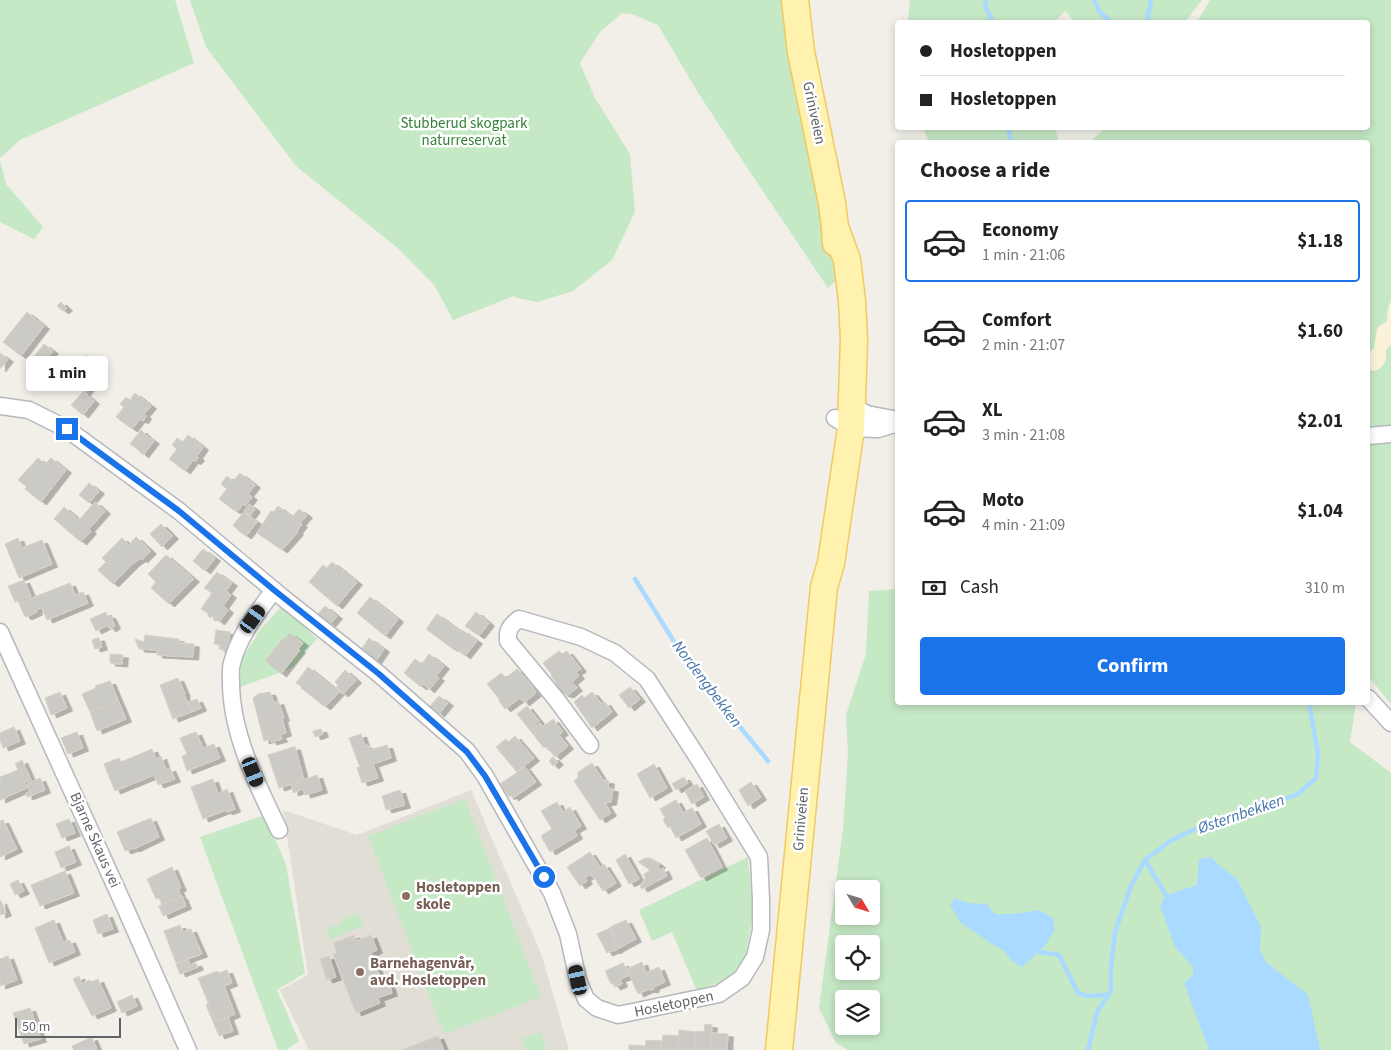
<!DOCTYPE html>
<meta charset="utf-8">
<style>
:root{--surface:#fff;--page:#f2f2f2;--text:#222;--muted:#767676;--line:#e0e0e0;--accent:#1a73e8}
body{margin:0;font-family:"Source Sans 3",sans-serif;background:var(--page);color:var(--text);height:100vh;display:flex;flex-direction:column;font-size:19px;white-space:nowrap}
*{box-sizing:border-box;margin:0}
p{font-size:16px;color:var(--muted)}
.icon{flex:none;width:28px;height:28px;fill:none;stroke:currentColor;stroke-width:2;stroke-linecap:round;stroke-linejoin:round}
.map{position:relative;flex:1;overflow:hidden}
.sheet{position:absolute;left:895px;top:140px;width:475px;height:565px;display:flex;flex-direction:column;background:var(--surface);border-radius:5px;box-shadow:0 2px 8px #0003}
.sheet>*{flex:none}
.top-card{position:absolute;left:895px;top:20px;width:475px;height:110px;border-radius:5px;box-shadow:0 2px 8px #0003;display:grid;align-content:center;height:110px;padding:0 25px;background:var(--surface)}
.needle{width:32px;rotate:128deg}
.buttons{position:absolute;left:835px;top:880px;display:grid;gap:10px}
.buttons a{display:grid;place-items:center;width:45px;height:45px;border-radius:5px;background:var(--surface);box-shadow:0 2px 8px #0003;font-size:25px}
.scale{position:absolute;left:15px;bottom:12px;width:106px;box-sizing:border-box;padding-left:5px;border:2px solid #5f6368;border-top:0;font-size:14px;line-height:18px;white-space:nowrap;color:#5f6368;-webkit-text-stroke:4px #fff;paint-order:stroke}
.end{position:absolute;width:22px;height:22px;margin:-11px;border:6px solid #1a73e8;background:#fff;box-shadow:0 0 0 2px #fff}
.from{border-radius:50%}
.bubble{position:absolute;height:35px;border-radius:5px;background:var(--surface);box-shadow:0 2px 8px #0003;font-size:16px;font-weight:700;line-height:35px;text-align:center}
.car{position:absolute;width:15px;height:30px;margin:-15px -8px;border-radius:6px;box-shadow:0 0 4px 1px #0007;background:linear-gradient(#222 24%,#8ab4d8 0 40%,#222 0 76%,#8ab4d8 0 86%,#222 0)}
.top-card b{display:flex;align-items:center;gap:18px;height:48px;font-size:19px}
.top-card b+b{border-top:1px solid var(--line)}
.top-card i{width:12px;height:12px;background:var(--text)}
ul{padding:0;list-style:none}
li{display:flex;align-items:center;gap:15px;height:82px;margin:0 10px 8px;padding:0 15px;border:2px solid transparent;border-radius:5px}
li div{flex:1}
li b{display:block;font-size:19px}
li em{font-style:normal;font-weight:700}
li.active{border-color:var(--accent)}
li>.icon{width:45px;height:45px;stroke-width:1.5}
h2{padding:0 25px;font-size:22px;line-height:60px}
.pay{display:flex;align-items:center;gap:12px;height:55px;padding:0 25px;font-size:19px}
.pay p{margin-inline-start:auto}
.primary-button{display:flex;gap:10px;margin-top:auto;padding:10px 25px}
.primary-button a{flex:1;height:58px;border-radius:5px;background:var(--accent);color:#fff;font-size:20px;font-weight:700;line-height:58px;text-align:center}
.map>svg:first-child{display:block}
</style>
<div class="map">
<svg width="1391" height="1050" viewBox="0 0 1391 1050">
<defs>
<filter id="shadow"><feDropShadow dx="5.5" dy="3" stdDeviation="0" flood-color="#0004"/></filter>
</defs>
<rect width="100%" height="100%" fill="#f1efe8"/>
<!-- education -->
<path fill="#e1ded6" d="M471,790L542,956L569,1050H309L280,990L308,975L283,810L357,835Z"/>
<!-- green -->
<path fill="#c5e8c5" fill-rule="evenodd" d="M0,0H175L194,63L20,140L0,158Z
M190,0H797L838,278L828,288L746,166L697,91L658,25L632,14L622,13L600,32L580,63L595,98L630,154L635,212L612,260L573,291L537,302L517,298L514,296L453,320L435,286L400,250L296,166L206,47Z
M910,0H1202L1185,22H1075L1065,11L1055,22H908Z
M1210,0H1391V429L1368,436V142H1089L1106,128H1368V22H1197Z
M923,128H1055L1059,142H929Z
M0,160L6,184L43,227L34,239L0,222Z
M1379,444H1391V704L1368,676V446Z
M897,589L898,702L1356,703L1350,742L1391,773V1050H848L836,1043L819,1008L843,829L848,753L846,715L866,654L869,591ZM844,889H871V916H844ZM844,944H871V971H844ZM844,999H871V1026H844Z
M282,606L317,639L292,668L240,687L241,660L261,629Z
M465,799L541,997L444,1034L368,836Z
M265,815L286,865L305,973L277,990L299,1041L286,1050H278L200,837Z
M748,857L753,915L745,957L729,979L697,991L672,932L652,941L639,910Z
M358,913L363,926L330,939L326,929L342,923L341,920Z
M541,1032L547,1050H526L521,1039Z"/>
<!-- sand -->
<path fill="#fbf3d9" d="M1391,301V344L1386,350V360L1382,367L1375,371L1369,370L1368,354L1374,348L1377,328L1387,321L1388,307Z"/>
<!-- water -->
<path fill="#aadaff" d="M1211,857L1219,865L1237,879L1261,927L1260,951L1266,962L1308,995L1320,1050H1209L1184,983L1193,975V967L1175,947L1160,906L1166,895L1197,885L1199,859Z
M955,898L968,903L987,904L995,914H1014L1039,910L1053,918L1055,929L1045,946L1022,967L1012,961L1004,951L989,942L961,923L950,905Z"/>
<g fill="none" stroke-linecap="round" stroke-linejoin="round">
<!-- stream -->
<path stroke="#aadaff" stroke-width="4.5" d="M987,0L985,6L993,22
M1094,0L1099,11L1111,22
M1147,22L1151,0
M1009,128L1010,142
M635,579L688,664L768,761
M1145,860L1166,895
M1040,952L1059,955L1078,993L1087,996L1108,995
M1088,1050L1097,1012L1111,991V967L1115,932L1131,886L1145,860L1170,841L1208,823L1265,807L1298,794L1316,778L1318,754L1309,702"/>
</g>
<!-- building -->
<path fill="#cccac5" stroke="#d6d1c6" filter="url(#shadow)" d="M61,302L67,308L63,311L57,306Z
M27,312L44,326L21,356L3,342Z
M44,344L53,351L40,366L32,359Z
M0,353L8,359L0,369Z
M86,355L101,367L97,372L99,373L97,377L85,393L67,379L75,368L68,363L73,357L80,362Z
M83,392L94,401L83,415L71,405Z
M135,393L151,406L144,414L146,416L143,421L140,419L132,429L116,417L124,407L120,404L126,397L130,400Z
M141,430L147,436L137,449L130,444Z
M188,435L203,447L197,456L199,458L195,462L193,460L185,471L169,459L177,449L172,445L177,438L183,442Z
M147,436L154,441L143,455L137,449Z
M38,458L45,464L51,458L66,470L41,502L25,489L27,487L18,480Z
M240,473L255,485L248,494L252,497L245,506L243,504L238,511L236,509L235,511L219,499L227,489L221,484L227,476L233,481Z
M89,483L99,491L89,503L79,495Z
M95,502L105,511L89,529L91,531L81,542L54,519L64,507L79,520Z
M249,504L255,509L250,516L244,511Z
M278,506L292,517L299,509L307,515L300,523L302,524L297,531L298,532L282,550L257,533L271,511L273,512Z
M244,512L250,517L239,531L233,525Z
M250,517L257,522L246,536L239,531Z
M161,524L173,536L162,547L150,534Z
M136,537L151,551L142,560L141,558L134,563L113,584L98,570L106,562L102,558L122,538L129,545Z
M18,538L22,548L42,540L52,564L19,578L5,544Z
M203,549L215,558L205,571L193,561Z
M166,555L194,579L169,604L151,588L156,582L148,574Z
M332,562L357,582L337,606L309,582L323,565L327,568Z
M217,572L232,583L226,591L231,595L223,606L228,610L219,622L212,616L211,618L208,616L209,614L201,609L212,593L204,588Z
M24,580L31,596L15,602L8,586Z
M70,583L75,595L83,592L88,603L47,620L42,608L36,610L37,612L26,617L24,615L19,603Z
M370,597L398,619L385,636L357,613Z
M325,606L337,616L330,624L318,614Z
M106,612L107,616L110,615L115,626L110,629L108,625L96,631L90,619Z
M476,612L489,623L479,636L465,626Z
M437,614L461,632L462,630L477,641L465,656L454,647L453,649L426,629Z
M216,630L230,632L227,651L219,649L220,645L214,644Z
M290,633L303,643L298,649L300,650L281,674L265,661L284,637L285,639Z
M145,635L179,639V643L194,644L193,657L157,655V650L139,649L135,639L144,642Z
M97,638H99L102,647L95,649L92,640Z
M369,638L384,649L376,661L361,650Z
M559,651L562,654L567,651L581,669L576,672L579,676L572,682L577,688L568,695L562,693L556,685L557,684L551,676L552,675L543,663Z
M110,654L123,655L122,664L110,663Z
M429,654L444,666L436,676L439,678L429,690L423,684L421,687L404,673L415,659L422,664Z
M308,667L339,692L325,707L301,688L302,687L296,683Z
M517,669L531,684L536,693L524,703L520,698L505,709L499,701L500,700L487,684L501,673L506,678Z
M345,670L356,680L343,694L336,688L338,685L335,682Z
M178,678L185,694L184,695L191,712L173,719L160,685Z
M110,681L118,700L90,712L82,694L96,688L95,686Z
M630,687L640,699L629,708L619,695Z
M60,692L67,708L51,715L45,698Z
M270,692L274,703L278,701L284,718L282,719L286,733L280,735L282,739L271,742L270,739L264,741L253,698L258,694Z
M592,692L602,704L605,702L612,712L592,728L574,702L582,695L584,698Z
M439,696L448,703L439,714L430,706Z
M186,699L188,702L197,699L201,708L191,712Z
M118,700L126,719L97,731L90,712Z
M527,706L539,721L533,727L534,728L540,723L542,727L533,734L517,714Z
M553,719L563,732L559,735L568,746L555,757L546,746L544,748L533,734Z
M14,727L20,741L3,748L0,740V733Z
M321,729L323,734L315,737L313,731Z
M77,732L83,748L68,754L61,738Z
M196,732L203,748L214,744L220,758L187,771L182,756L187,754L180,738Z
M361,734L365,746L368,745L370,750L387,745L391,758L373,764L378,778L362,783L357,768L360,767L349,738Z
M515,736L534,758L517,772L496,747L506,739L508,742Z
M293,747H295L304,780L279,788L268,755Z
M152,749L156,759L161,756L166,770L170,768L175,779L158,785L154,775L115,791L104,764L119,758L121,762Z
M553,757L558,762L553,766L549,761Z
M22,760L31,780L25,782L27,788L0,800V777L18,770L15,764Z
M592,763L603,780L609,781L608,788L613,789L611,802L605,803L611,813L600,820L574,781L578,778V772Z
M654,764L667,788L650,798L637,774Z
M525,767L536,782L513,798L511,795L509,797L500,784Z
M317,775L322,790L305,795L303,789L293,793L291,784Z
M684,777L688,783L676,790L672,784Z
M40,778L45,790L27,797L26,793L30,792L27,784Z
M213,779L218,794L227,789L235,809L227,812L226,810L203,819L191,787Z
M751,782L761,797L748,806L739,790Z
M697,784L704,797L692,804L685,791Z
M400,790L405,805L386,810L382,796Z
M676,800L683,813L692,808L701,824L676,838L670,826L668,828L663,820L665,818L660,809Z
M557,802L563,812L570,807L581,826L574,830L577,836L550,852L541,836L552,829L541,811Z
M151,818L159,837L134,849V848L125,851L117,832Z
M69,819L75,833L62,838L56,824Z
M3,820L17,849L0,857V821Z
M719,824L727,838L714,845L706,831Z
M707,838L722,867L701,878L685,850Z
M69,846L76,862L61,868L55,852Z
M590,852L600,867L585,878L587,881L580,886L567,867Z
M625,854L639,879L629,884L616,860Z
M645,858H650L658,863L660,865L658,867L660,870L663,868L667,876L642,889L640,886L646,877L643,875L650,870L638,862Z
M604,864L616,883L603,891L594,877L593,878L590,874Z
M172,867L181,888L178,889L181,897L162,905L159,898L156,899L147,879Z
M65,871L74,893L40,906L31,885Z
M18,880L24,891L15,895L10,884Z
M182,896L186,906L163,916L159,906Z
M0,901H1L6,913L0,915Z
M107,914L113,929L98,934L93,920Z
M54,920L63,942L70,940L75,952L49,963L35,928Z
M626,920L636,939L619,948L610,927Z
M180,925L183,932L191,929L202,954L176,963L164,931Z
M610,928L619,948L615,951L614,950L607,953L597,934Z
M354,935L356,941L371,935L377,950L371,953L381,980L387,977L392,993L378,998L380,1003L356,1013L333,954L337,953L334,943Z
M8,956L17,980L0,986V959Z
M329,956L336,977L327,980L320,959Z
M188,959L190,965L196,963L198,967L180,974L176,964Z
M642,962L646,973L659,967L665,982L653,987L654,989L650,990L649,989L638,994L627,969Z
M623,963L630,975L620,979L622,984L615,987L612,983L611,984L605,971Z
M227,970L232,983L224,986L235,1014L216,1022L198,978L218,971L219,973Z
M79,976L82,985L83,983L90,980L91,982L98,979L111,1008L92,1016L73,979Z
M132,995L137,1006L122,1013L117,1002Z
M208,1004L216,1022L228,1017L233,1031L219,1036L206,1005Z
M30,1008L41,1039L24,1044L13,1013Z
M705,1024L712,1025L710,1050H695L696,1031L704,1032Z
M679,1030L696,1032L695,1050H678Z
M712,1033L728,1034L727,1050H710Z
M663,1035L679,1036L678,1050H661Z
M438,1036L444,1050H401Z
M92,1037L97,1050H74L72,1046Z
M646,1040L662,1041L661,1050H645Z
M629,1045L645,1046V1050H629Z"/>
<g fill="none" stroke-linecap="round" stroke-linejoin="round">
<!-- street casing -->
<g stroke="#b5b8bc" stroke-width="19">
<path id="street" d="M0,406L29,410L67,429L179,511L282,597L379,674L467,751L485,776L552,893L568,934L578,980L586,999L597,1008L618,1015L719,994L742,978L755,957L761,930V900L759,857L700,761L647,679L615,653L581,637L519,619C510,626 507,630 508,641L556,699L590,745
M852,406L867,414L898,420
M835,418L851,428L878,429L898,423
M1368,436L1391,434
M274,590C258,612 239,635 232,663C230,669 231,676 231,682C231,734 257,784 279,830
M0,632L123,903L188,1050
M1368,698L1391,723"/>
</g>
<!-- primary casing -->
<g stroke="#f2c960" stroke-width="29">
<path id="primary" d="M795,0L801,52L832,203L835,227L836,243
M779,1050L824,587L831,563L851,428L854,339L852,301L847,260L835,227"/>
</g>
<!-- street -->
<use href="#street" stroke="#fff" stroke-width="16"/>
<!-- primary -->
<use href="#primary" stroke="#fff2af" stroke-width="26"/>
</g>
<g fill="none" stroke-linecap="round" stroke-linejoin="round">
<!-- route -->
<path stroke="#1a73e8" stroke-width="6" d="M67,429L179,511L274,590L379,674L467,752L485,776L544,877"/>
</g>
<!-- markers -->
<g fill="#8d6e63" stroke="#fff" stroke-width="2">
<circle cx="406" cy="896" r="5"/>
<circle cx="360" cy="972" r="5"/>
</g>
<g text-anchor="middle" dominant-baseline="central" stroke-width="5" stroke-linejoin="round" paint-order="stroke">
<!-- street labels -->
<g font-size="15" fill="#5f6368" stroke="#fff">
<text transform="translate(814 113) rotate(78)">Griniveien</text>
<text transform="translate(801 819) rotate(-85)">Griniveien</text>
<text transform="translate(95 840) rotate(66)">Bjarne Skaus vei</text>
<text transform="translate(674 1004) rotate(-12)">Hosletoppen</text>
</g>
<!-- park labels -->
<g font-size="15" fill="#348238" stroke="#fff">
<text x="464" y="123">Stubberud skogpark<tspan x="464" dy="17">naturreservat</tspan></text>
</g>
<!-- education labels -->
<g font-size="15" font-weight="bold" fill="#785e54" stroke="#fff" text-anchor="start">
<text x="416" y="887">Hosletoppen<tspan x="416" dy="17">skole</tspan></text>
<text x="370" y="963">Barnehagenvår,<tspan x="370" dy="17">avd. Hosletoppen</tspan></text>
</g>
<!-- water labels -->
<g font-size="16" font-style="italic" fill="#4174aa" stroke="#fff">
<text transform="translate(707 684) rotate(53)">Nordengbekken</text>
<text transform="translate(1241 814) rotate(-19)">Østernbekken</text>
</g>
</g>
</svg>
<div class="buttons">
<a><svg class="needle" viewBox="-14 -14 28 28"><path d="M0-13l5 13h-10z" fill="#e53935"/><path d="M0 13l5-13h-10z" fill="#767676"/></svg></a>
<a><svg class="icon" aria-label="locate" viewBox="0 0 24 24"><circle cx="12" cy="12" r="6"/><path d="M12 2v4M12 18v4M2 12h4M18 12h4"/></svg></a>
<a><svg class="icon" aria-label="layers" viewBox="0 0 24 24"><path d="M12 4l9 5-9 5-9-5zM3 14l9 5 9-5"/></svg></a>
</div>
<div class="scale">50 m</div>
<i class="end from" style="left:544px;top:877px"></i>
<i class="end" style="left:67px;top:429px"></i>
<div class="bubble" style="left:26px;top:356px;width:82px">1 min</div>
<i class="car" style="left:253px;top:619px;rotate:36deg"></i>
<i class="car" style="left:253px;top:772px;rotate:158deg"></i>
<i class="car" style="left:578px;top:980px;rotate:348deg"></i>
<div class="top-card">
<b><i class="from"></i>Hosletoppen</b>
<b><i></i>Hosletoppen</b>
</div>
<section class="sheet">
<h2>Choose a ride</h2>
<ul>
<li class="active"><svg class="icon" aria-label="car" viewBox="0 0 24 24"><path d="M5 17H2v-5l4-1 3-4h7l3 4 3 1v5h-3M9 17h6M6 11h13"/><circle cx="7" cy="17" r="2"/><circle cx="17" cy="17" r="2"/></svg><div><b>Economy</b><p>1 min · 21:06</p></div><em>$1.18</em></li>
<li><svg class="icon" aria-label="car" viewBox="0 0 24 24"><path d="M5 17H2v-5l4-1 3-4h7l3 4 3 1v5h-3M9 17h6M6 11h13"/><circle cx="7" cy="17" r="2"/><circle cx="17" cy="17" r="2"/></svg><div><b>Comfort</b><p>2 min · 21:07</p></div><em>$1.60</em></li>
<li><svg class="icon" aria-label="car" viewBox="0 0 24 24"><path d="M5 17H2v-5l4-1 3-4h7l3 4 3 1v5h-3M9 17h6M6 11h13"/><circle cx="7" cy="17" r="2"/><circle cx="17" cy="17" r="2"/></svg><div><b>XL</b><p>3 min · 21:08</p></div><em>$2.01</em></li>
<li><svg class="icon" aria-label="car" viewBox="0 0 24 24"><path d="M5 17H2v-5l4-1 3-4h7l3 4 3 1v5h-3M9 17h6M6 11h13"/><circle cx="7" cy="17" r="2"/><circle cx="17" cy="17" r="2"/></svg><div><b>Moto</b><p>4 min · 21:09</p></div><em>$1.04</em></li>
</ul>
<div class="pay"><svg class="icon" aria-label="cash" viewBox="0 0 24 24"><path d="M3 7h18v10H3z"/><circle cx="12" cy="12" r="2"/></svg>Cash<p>310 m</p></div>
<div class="primary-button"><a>Confirm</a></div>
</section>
</div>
